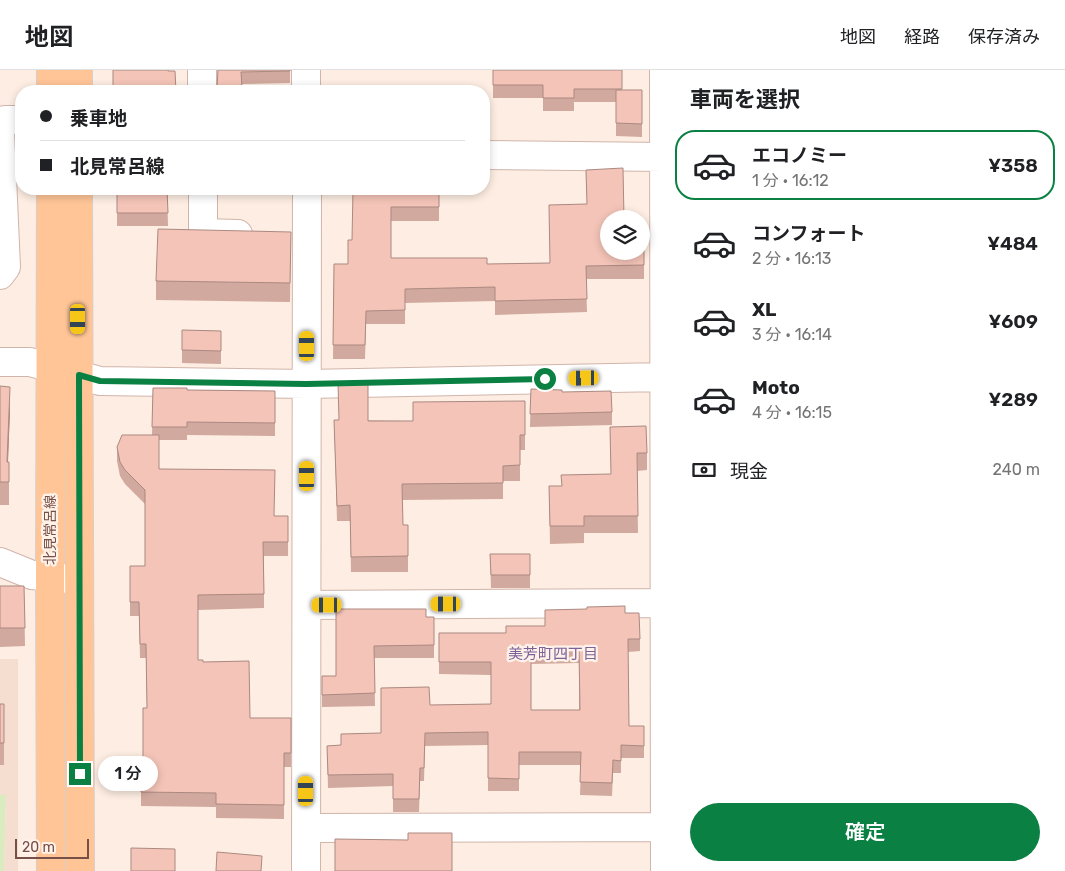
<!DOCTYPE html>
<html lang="ja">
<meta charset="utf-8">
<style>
:root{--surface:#fff;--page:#f2f2f2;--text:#202124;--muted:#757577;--line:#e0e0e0;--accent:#0b8043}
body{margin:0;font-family:Rubik,"Noto Sans JP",sans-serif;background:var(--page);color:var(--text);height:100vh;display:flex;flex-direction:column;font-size:19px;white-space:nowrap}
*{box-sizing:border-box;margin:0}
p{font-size:16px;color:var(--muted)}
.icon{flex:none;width:28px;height:28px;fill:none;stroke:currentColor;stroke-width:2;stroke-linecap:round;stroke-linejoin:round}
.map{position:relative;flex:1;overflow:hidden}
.details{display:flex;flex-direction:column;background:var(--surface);width:400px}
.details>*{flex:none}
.guide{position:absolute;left:15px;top:15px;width:475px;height:110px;border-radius:20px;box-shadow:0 2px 8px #0003;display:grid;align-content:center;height:110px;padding:0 25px;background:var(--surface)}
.buttons{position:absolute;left:600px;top:140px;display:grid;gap:10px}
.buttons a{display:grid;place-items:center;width:50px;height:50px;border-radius:50%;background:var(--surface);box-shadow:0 2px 8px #0003;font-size:25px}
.scale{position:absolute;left:15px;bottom:12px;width:74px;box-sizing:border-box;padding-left:5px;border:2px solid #764f47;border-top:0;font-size:14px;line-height:18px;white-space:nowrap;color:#764f47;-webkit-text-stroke:4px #fff2e9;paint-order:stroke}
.end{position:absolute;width:22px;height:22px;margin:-11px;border:6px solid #0b8043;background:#fff;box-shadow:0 0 0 2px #fff}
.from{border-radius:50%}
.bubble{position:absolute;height:35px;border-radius:18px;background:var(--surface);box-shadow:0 2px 8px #0003;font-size:16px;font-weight:600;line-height:35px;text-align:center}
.car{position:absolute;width:15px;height:30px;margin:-15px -8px;border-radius:6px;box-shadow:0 0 4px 1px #0007;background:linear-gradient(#f5c518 24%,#345 0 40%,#f5c518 0 76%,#345 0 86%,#f5c518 0)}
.guide b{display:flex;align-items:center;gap:18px;height:48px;font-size:19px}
.guide b+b{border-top:1px solid var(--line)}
.guide i{width:12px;height:12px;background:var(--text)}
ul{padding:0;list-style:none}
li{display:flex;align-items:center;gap:15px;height:70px;margin:0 10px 8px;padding:0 15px;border:2px solid transparent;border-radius:20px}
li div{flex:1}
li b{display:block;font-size:19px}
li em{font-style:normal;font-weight:600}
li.current{border-color:var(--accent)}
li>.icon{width:45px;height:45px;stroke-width:1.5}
h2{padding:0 25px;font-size:22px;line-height:60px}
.pay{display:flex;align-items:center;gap:12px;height:55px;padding:0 25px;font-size:19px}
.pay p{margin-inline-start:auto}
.action{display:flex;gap:10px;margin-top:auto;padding:10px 25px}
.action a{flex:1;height:58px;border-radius:30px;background:var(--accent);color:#fff;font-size:20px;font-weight:600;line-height:58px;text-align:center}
header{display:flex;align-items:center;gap:30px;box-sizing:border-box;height:70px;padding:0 25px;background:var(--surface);border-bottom:1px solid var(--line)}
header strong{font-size:24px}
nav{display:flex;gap:28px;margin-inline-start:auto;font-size:18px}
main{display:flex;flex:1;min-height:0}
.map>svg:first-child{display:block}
</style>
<header>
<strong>地図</strong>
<nav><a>地図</a><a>経路</a><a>保存済み</a></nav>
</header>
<main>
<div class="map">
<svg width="665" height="801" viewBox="0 0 665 801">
<rect width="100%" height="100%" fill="#fdede2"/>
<!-- residential -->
<path fill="#f5ddd0" d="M0,589H18V801H4L6,726L0,725Z"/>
<!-- green -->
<path fill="#daebbf" d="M0,725H6L4,801H0Z"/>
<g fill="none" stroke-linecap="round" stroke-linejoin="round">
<!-- minor casing -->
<g stroke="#d1b5ab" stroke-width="30">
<path id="minor" d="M202,0V21
M306,0V21
M664,0L665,801
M484,85L664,87
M203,119V163L238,164
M0,205L6,197L0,62L5,50H21
M0,292H30L100,311L307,314L664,307
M0,492L32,505L79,510
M307,535L664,533
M306,758L665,757
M306,801L307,119"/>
</g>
<!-- major casing -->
<g stroke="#d9cecb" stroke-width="30">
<path id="major" d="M51,0V21
M78,0V21
M51,119L50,508L51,801
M78,119L80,801"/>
</g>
<!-- minor -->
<use href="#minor" stroke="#fff" stroke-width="28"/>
<!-- major -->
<use href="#major" stroke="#ffc597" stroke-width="28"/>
</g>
<!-- wall -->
<path fill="#d2a99e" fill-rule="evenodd" d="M218,0H290V13L242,14V21H217Z
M493,0H622V20H642V67L616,66V32H574V41H543V28H493Z
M586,100L609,181L644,168V209H586L587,242L495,245V231L405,233V254H366L365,289H333L334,194H348L360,120L439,119V151H391V188L487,194L550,193L587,134Z
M117,119H167L168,156H117Z
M291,162L290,232L156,230V211Z
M182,260L221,261V294L182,293Z
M0,316L10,340L8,392L9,415V435H0Z
M153,318L187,320L275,321V366L187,365V370H159V399L275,446H288V486H264V538L198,540V590L203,592L250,648H291V697H284V749L216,748V737L141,736V689H143L147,638L146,588H140L139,546H130V496H145V434L125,414L120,406L117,391V377L152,365Z
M531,319L562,322L612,342V355L530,357Z
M525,331V380H520V411H503V429L402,430L403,455H408V502H351L350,451H337L334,350L413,351Z
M610,357L647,383V400L637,401L638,463H584V473L550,474L549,416H561L611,404Z
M490,484H530V518H491Z
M0,516H24L25,576L0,577Z
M336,539L426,547H434V588H374L375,636L322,637V606H336Z
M625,543L640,569V581L628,582L629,656H644V688H621V703H613L612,726L580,725L581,695H519V721H488V675L425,676L424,711H420L419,742H393V716L328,718L327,676L341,675L381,663L430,635L491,634V605L439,604V563H506L545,556ZM579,593V640H531V594Z
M0,634H4V695H0Z"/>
<!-- shaded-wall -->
<path fill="#ab8981" d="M10,317V340L7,415V392Z"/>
<!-- building -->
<path fill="#f4c4b8" stroke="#ab8981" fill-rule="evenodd" d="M113,0H168V1H175L176,21H113Z
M218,0H290V1L241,2L242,17H217Z
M493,0H622V19H574V28H543V15H493Z
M616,20H642V54L616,53Z
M623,98L624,149H609V181H641V168H644V195L586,196L587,229L495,231V217L405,219V240L366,241L365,275H333L334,194H348V170H352L353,120H360V119H439V137H391V188H487V194L550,193L549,135L587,134L586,100Z
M117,119H167L168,143H117Z
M158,159L291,162L290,213L156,211Z
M182,260L221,261V281L182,280Z
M338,314H368V351H413V332L525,331V365H520V395L503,396V413L402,414L403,455H408V486L351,487L350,435L337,436L334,350H339Z
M0,316L10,317L7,392H9V412H0Z
M153,318H187V320L275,321V353L187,352V357H152Z
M531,319L562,320V322L611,321L612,342L530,344Z
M646,356L647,383H637L638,446H584V456H550L549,416H562L561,405L611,404L610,357Z
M122,365H159V399L275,400L274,446H288V472H263L264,524L198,525V590H203V592L249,591L250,648H291V683H284V735L216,734V723L141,722V689H143V638H147L146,574H140L139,532H130V496H145V420L125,400L120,392L117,377Z
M490,484H530V505H491Z
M0,516H24L25,558H0Z
M625,536V543H639L640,569H628L629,656H644V676L621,675V691L613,690L612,713L580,712L581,682H519V709L488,708V662L425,663L424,698H420L419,729H393V704L328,705L327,676L341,675V664L381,663V618L429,617L430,635L491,634V592H439V563H506V556H545V540L587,539V537ZM579,580L580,640H531V581Z
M336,539H426V547H434V575L374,576L375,623L322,625V606H336Z
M0,634H4V673H0Z
M408,763H452V801H335V769L408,770Z
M131,778L175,779V801H131Z
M217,782L262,786L261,801H216Z"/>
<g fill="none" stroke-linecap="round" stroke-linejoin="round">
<!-- route -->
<path stroke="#0b8043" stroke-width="6" d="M80,704L79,305L100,311L306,314L545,309"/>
</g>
<g text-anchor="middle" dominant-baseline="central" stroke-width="4.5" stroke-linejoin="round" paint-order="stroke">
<!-- street labels -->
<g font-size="14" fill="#764f47" stroke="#fff2e9">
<text transform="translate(50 460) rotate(-90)">北見常呂線</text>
</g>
<!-- neighbourhood labels -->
<g font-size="15" fill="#7d629a" stroke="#fff2e9">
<text x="553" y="584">美芳町四丁目</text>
</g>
</g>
</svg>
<div class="buttons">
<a><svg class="icon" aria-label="layers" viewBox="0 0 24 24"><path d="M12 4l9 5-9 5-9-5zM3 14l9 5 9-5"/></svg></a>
</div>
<div class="scale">20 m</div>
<i class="end from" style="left:545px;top:309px"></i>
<i class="end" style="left:80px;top:704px"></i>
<div class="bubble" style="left:98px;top:686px;width:60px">1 分</div>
<i class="car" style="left:78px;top:249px;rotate:180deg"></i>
<i class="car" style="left:307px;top:276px;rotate:0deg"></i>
<i class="car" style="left:584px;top:308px;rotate:269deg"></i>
<i class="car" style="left:307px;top:406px;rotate:0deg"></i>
<i class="car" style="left:446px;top:534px;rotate:270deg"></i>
<i class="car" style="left:327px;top:535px;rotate:270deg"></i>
<i class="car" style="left:306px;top:721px;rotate:0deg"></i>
<div class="guide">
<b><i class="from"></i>乗車地</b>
<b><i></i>北見常呂線</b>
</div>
</div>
<section class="details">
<h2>車両を選択</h2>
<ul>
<li class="current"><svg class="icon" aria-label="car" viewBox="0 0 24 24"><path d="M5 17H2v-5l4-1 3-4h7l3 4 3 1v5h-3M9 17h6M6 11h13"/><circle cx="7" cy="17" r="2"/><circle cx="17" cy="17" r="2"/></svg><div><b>エコノミー</b><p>1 分 · 16:12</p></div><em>¥358</em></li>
<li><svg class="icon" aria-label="car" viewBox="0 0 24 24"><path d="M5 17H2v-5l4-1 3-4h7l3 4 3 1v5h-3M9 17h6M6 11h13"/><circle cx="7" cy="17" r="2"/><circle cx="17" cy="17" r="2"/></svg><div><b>コンフォート</b><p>2 分 · 16:13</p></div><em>¥484</em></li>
<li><svg class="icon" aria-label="car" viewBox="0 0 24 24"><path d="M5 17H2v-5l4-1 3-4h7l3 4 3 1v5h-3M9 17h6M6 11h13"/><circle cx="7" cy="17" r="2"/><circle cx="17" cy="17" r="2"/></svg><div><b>XL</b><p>3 分 · 16:14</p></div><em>¥609</em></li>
<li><svg class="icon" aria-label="car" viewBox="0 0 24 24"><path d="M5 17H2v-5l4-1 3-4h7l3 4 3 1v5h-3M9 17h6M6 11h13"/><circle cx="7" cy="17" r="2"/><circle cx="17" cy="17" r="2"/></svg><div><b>Moto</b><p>4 分 · 16:15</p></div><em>¥289</em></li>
</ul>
<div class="pay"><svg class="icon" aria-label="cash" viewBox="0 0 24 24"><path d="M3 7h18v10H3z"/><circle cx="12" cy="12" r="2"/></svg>現金<p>240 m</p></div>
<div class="action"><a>確定</a></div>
</section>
</main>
